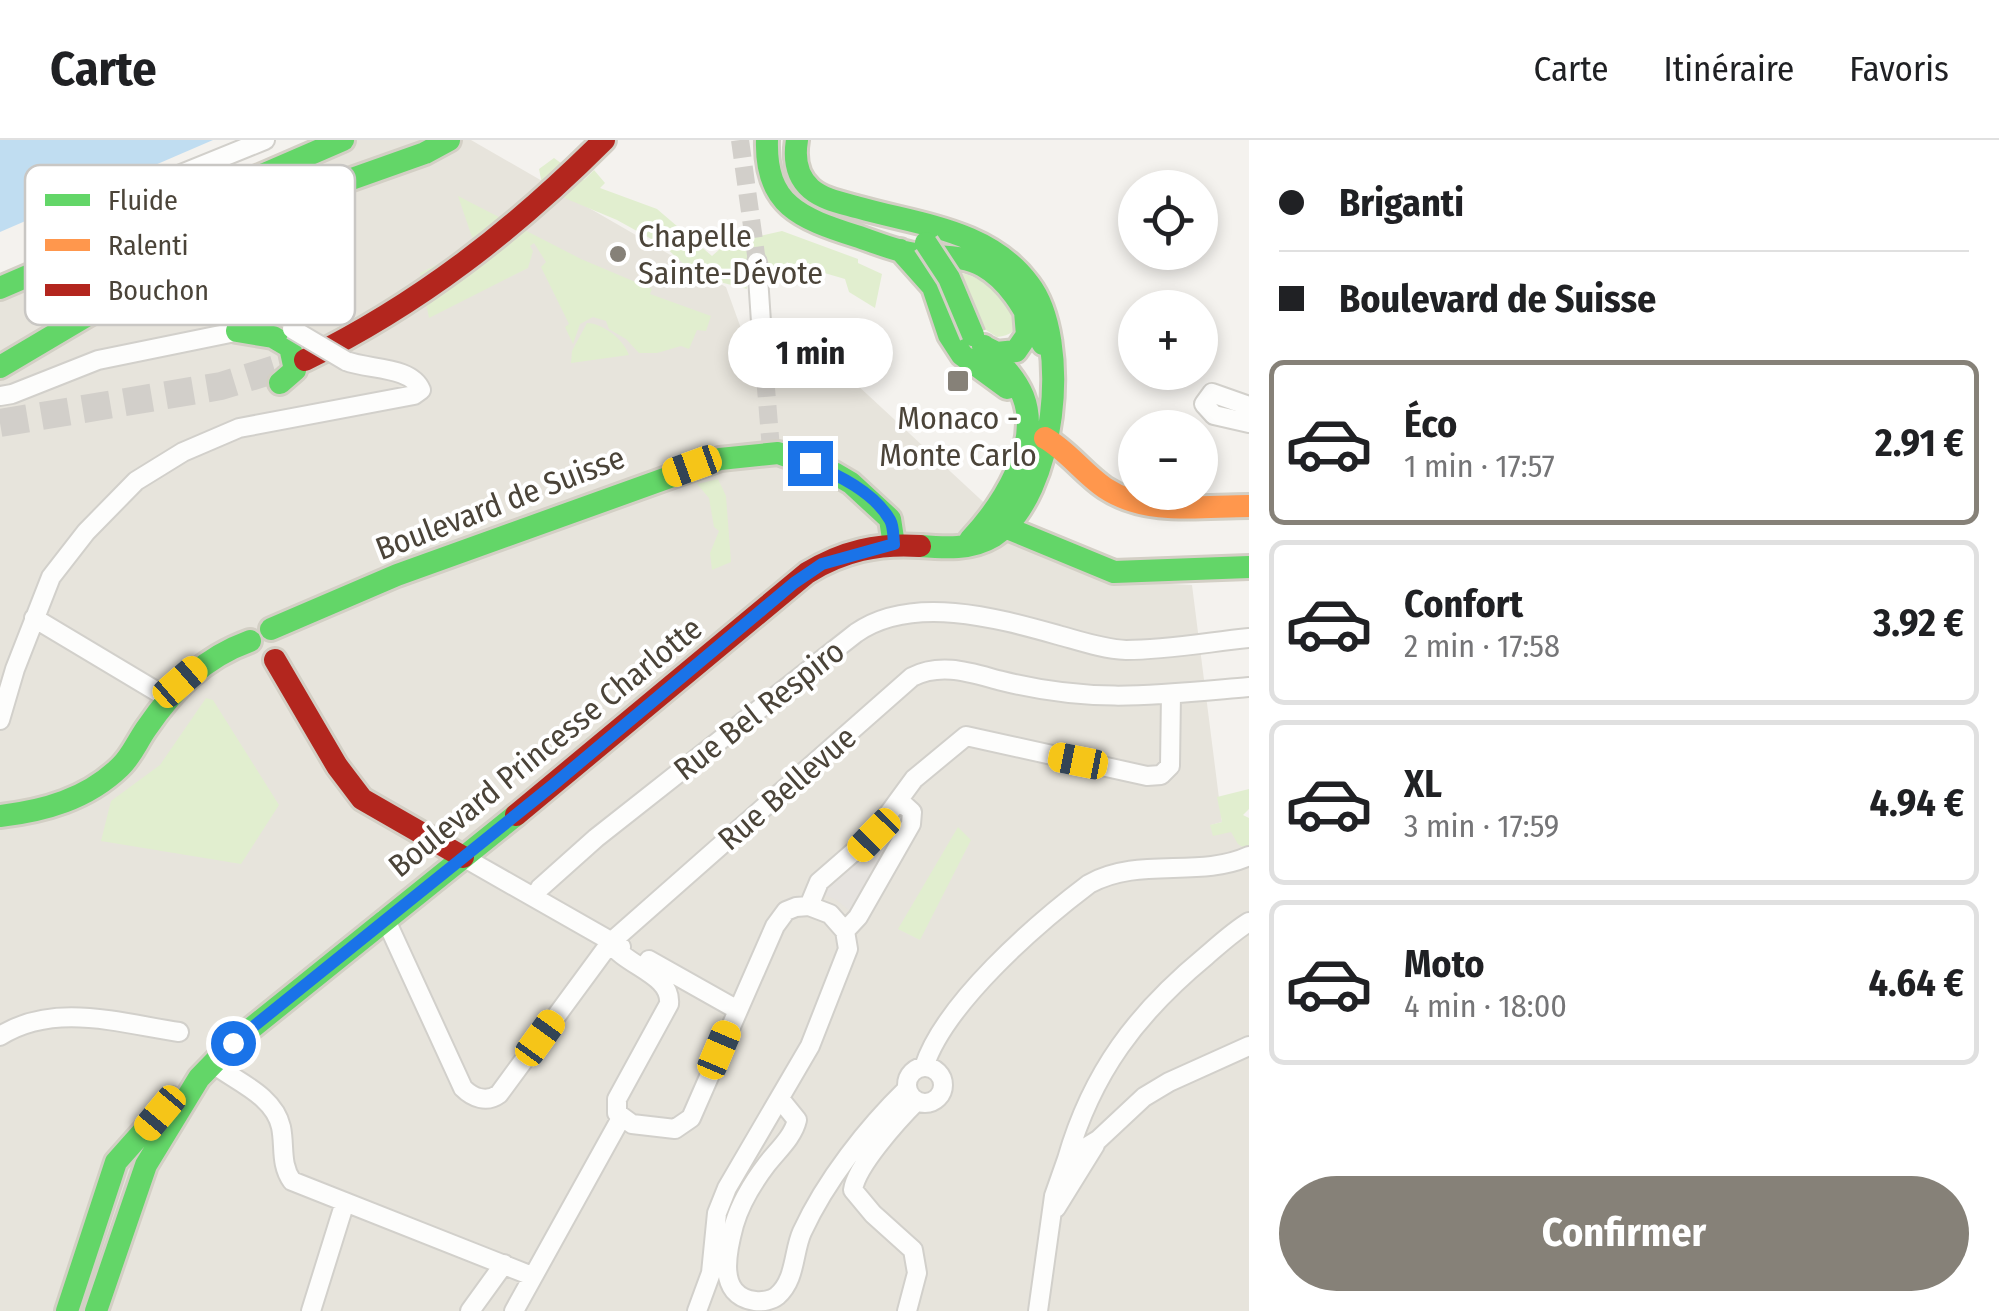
<!DOCTYPE html>
<html lang="fr">
<meta charset="utf-8">
<style>
:root{--surface:#fff;--page:#f6f6f6;--text:#202124;--muted:#757577;--line:#e0e0e0;--accent:#868178}
body{margin:0;font-family:"Fira Sans Condensed",sans-serif;background:var(--page);color:var(--text);height:100vh;display:flex;flex-direction:column;font-size:38px;white-space:nowrap}
*{box-sizing:border-box;margin:0}
p{font-size:32px;color:var(--muted)}
.icon{flex:none;width:55px;height:55px;fill:none;stroke:currentColor;stroke-width:2;stroke-linecap:round;stroke-linejoin:round}
.map{position:relative;flex:1;overflow:hidden}
.sheet{display:flex;flex-direction:column;background:var(--surface);width:750px}
.sheet>*{flex:none}
.hud{display:grid;align-content:center;height:220px;padding:0 30px;background:var(--surface)}
.controls{position:absolute;left:1118px;top:30px;display:grid;gap:20px}
.controls a{display:grid;place-items:center;width:100px;height:100px;border-radius:50%;background:var(--surface);box-shadow:0 5px 15px #0003;font-size:50px}
.end{position:absolute;width:45px;height:45px;margin:-22px;border:12px solid #1a73e8;background:#fff;box-shadow:0 0 0 5px #fff}
.from{border-radius:50%}
.bubble{position:absolute;height:70px;border-radius:35px;background:var(--surface);box-shadow:0 5px 15px #0003;font-size:32px;font-weight:700;line-height:70px;text-align:center}
.car{position:absolute;width:30px;height:60px;margin:-30px -15px;border-radius:12px;box-shadow:0 0 8px 2px #0007;background:linear-gradient(#f5c518 24%,#345 0 40%,#f5c518 0 76%,#345 0 86%,#f5c518 0)}
.hud b{display:flex;align-items:center;gap:35px;height:95px;font-size:38px}
.hud b+b{border-top:2px solid var(--line)}
.hud i{width:25px;height:25px;background:var(--text)}
ul{padding:0;list-style:none}
li{display:flex;align-items:center;gap:30px;height:165px;margin:0 20px 15px;padding:0 10px;border:5px solid var(--line);border-radius:15px}
li div{flex:1}
li b{display:block;font-size:38px}
li em{font-style:normal;font-weight:700}
li.selected{border-color:var(--accent)}
li>.icon{width:90px;height:90px;stroke-width:1.5}
.button{display:flex;gap:20px;margin-top:auto;padding:20px 30px}
.button a{flex:1;height:115px;border-radius:60px;background:var(--accent);color:#fff;font-size:40px;font-weight:700;line-height:115px;text-align:center}
header{display:flex;align-items:center;gap:60px;box-sizing:border-box;height:140px;padding:0 50px;background:var(--surface);border-bottom:2px solid var(--line)}
header strong{font-size:48px}
nav{display:flex;gap:55px;margin-inline-start:auto;font-size:35px}
main{display:flex;flex:1;min-height:0}
.map>svg:first-child{display:block}
</style>
<header>
<strong>Carte</strong>
<nav><a>Carte</a><a>Itinéraire</a><a>Favoris</a></nav>
</header>
<main>
<div class="map">
<svg width="1249" height="1171" viewBox="0 0 1249 1171">
<rect width="100%" height="100%" fill="#f4f2ee"/>
<!-- residential -->
<path fill="#e7e4dc" d="M323,0H471L726,147L751,216L827,217L1034,409L1131,442L1192,445L1222,682L1211,685L1232,692L1249,711V1171H0V140Z"/>
<!-- green -->
<path fill="#e1eecf" d="M554,18L584,40L594,30L605,43L600,48L657,69L712,116L721,108L743,106L742,100L782,91L858,119V123L882,134L875,168L849,152L845,139L821,132L816,136L802,133L787,122L780,139L768,138V122L746,123L747,149L712,140L686,126L664,106L617,80L543,49L539,29Z
M458,56L581,119L652,149L650,154L711,176L706,191L697,190L689,209L681,206L657,213H639L626,199L609,189L606,181L593,177L580,184L573,204L565,187L569,184L541,127L546,122L534,103L530,106L533,111L528,128L429,178L420,133L466,110L473,100Z
M960,133C990,136 1046,191 997,197L983,188Z
M587,183C603,183 624,200 629,215L571,223L572,211Z
M718,339L726,356L731,422L712,430L710,413L719,391L714,387L709,358L697,344Z
M206,558L213,560L279,665L241,724L101,701L111,661L160,625Z
M1249,649V669L1243,675L1249,678V711L1238,704L1231,692L1213,696L1210,685L1222,682L1217,657Z
M958,687L971,700L920,800L898,789Z"/>
<!-- parking -->
<path fill="#e6e3df" d="M873,695L898,707L858,777L835,759L814,751Z"/>
<!-- water -->
<path fill="#c0ddf1" d="M0,0H213L0,92Z"/>
<g fill="none" stroke-linecap="round" stroke-linejoin="round">
<!-- street-tunnel -->
<path stroke="#d2cfca" stroke-width="18" stroke-dasharray="18 9" stroke-linecap="butt" d="M740,0L757,122
M763,212L772,321"/>
<!-- primary-tunnel -->
<path stroke="#d2cfca" stroke-width="28" stroke-dasharray="28 14" stroke-linecap="butt" d="M0,283L221,246L305,220"/>
<!-- street casing -->
<g stroke="#d2d0cb" stroke-width="22">
<path id="street" d="M145,85L146,56L154,45L265,0
M757,122L763,212
M0,256L12,254L98,220L245,190
M1249,266L1212,253L1204,264L1214,275L1249,283
M34,478L166,557
M0,580L15,529L51,437L86,392L136,341L183,312L239,288L414,255L421,250C411,226 369,230 346,221
M463,717L621,807
M535,757L540,748L596,698L856,493C912,454 997,478 1058,495C1080,501 1103,509 1126,510C1166,510 1209,502 1249,498
M809,766L819,742L873,695L914,639L966,596L1147,636L1161,635L1170,626L1171,554
M385,778L463,948C473,958 487,963 499,954L610,803L912,537C942,522 971,533 1002,541C1094,564 1157,555 1249,547
M845,791L858,777L911,684L912,672L899,660
M610,803C628,827 672,835 669,864L617,959V973L632,984L675,989L691,978L775,786L786,771L796,767L809,766L830,774L845,791L848,809L810,906L727,1048L717,1073L711,1133L697,1171
M649,820L736,869
M0,896C54,862 119,883 179,892
M212,923C235,941 274,955 281,987C285,1006 280,1024 292,1041L532,1136
M924,927C944,864 1036,784 1089,744C1139,716 1199,739 1249,716
M907 945a18 18 0 1 1 36 0a18 18 0 1 1-36 0Z
M780,959L797,980C793,997 778,1010 767,1024C754,1041 740,1064 734,1085C727,1111 716,1156 755,1161C763,1162 772,1160 777,1156C796,1140 793,1112 802,1092C826,1040 867,988 907,949
M1067,1019C1092,932 1137,873 1206,816C1220,804 1234,791 1249,782
M1056,1068L1095,1005
M311,1171L345,1062
M470,1171L504,1124
M514,1171L621,978
M907,1171L917,1133L913,1110L873,1074L853,1050C856,1026 899,979 917,961
M1038,1171L1054,1056L1067,1019L1098,1000L1144,957L1169,942L1249,906"/>
</g>
<!-- fast casing -->
<g stroke="#d3cfc5" stroke-width="28">
<path id="fast" d="M767,0C765,65 800,78 856,96C875,102 895,111 915,114C938,118 962,114 983,126C1013,143 1027,175 1043,204
M797,0C794,18 796,36 811,49C824,60 843,63 860,68C920,85 989,90 1029,144C1072,200 1056,356 994,396C971,410 945,408 920,406
M900,110L933,147L949,195L962,215L1007,248
M0,148L343,0
M237,191L273,197L290,207L295,230L280,243
M983,206L997,213L1016,211L1027,195L1025,171
M0,227L223,95L346,41L425,13L449,0
M1005,387L1114,432L1249,427
M970,400C1002,366 1042,305 1023,256C1015,236 998,221 984,206
M271,489L397,435L720,319L778,313L834,333L851,343L890,379L894,405
M0,676C44,671 87,659 120,627C131,617 137,602 146,589C174,548 203,518 250,501
M67,1171L116,1022L172,959
M96,1171L146,1025L199,938L233,903L516,675"/>
</g>
<!-- slow casing -->
<g stroke="#d3cfc5" stroke-width="28">
<path id="slow" d="M1045,298C1068,311 1083,333 1105,348C1147,376 1201,366 1249,366"/>
</g>
<!-- jam casing -->
<g stroke="#d3cfc5" stroke-width="28">
<path id="jam" d="M305,220C419,164 514,90 604,0
M275,520L337,626L362,659L463,717
M516,675L807,433C843,411 878,403 920,406"/>
</g>
<!-- street -->
<use href="#street" stroke="#fdfdfc" stroke-width="18"/>
<!-- fast -->
<use href="#fast" stroke="#63d668" stroke-width="22"/>
<!-- slow -->
<use href="#slow" stroke="#ff974d" stroke-width="22"/>
<!-- jam -->
<use href="#jam" stroke="#b3261e" stroke-width="22"/>
<!-- street-bridge casing -->
<g stroke="#d2d0cb" stroke-width="22" stroke-linecap="butt">
<path id="street-bridge" d="M292,189L346,221"/>
</g>
<!-- fast-bridge casing -->
<g stroke="#d3cfc5" stroke-width="28" stroke-linecap="butt">
<path id="fast-bridge" d="M926,103L949,138L973,195"/>
</g>
<!-- street-bridge -->
<use href="#street-bridge" stroke="#fdfdfc" stroke-width="18"/>
<!-- fast-bridge -->
<use href="#fast-bridge" stroke="#63d668" stroke-width="22"/>
</g>
<g fill="none" stroke-linecap="round" stroke-linejoin="round">
<!-- route -->
<path stroke="#1a73e8" stroke-width="12" d="M233,903L553,645L794,443L822,424L894,404C893,397 894,387 890,380C874,352 838,335 810,323"/>
</g>
<!-- markers -->
<g fill="#868178" stroke="#fff" stroke-width="4">
<circle cx="618" cy="114" r="10"/>
<rect x="946" y="229" width="24" height="24" rx="5"/>
</g>
<g text-anchor="middle" dominant-baseline="central" stroke-width="8" stroke-linejoin="round" paint-order="stroke">
<!-- poi labels -->
<g font-size="32" fill="#4b4439" stroke="#fff" text-anchor="start">
<text x="638" y="96">Chapelle<tspan x="638" dy="37">Sainte-Dévote</tspan></text>
<text x="958" y="278" text-anchor="middle">Monaco -<tspan x="958" dy="37">Monte Carlo</tspan></text>
</g>
<!-- street labels -->
<g font-size="32" fill="#4b4439" stroke="#fff">
<text transform="translate(500 363) rotate(-21)">Boulevard de Suisse</text>
<text transform="translate(759 570) rotate(-38)">Rue Bel Respiro</text>
<text transform="translate(545 607) rotate(-39)">Boulevard Princesse Charlotte</text>
<text transform="translate(787 648) rotate(-41)">Rue Bellevue</text>
</g>
</g>
<!-- legend -->
<rect x="25" y="25" width="330" height="160" rx="15" fill="#fff" stroke="#c9c7c4" stroke-width="2.5"/>
<rect x="45" y="54" width="45" height="12" fill="#63d668"/>
<rect x="45" y="99" width="45" height="12" fill="#ff974d"/>
<rect x="45" y="144" width="45" height="12" fill="#b3261e"/>
<g font-size="28" fill="#4b4439">
<text x="108" y="70">Fluide</text>
<text x="108" y="115">Ralenti</text>
<text x="108" y="160">Bouchon</text>
</g>
</svg>
<div class="controls">
<a><svg class="icon" aria-label="locate" viewBox="0 0 24 24"><circle cx="12" cy="12" r="6"/><path d="M12 2v4M12 18v4M2 12h4M18 12h4"/></svg></a>
<a>+</a>
<a>−</a>
</div>
<i class="end from" style="left:233px;top:903px"></i>
<i class="end" style="left:810px;top:323px"></i>
<div class="bubble" style="left:728px;top:178px;width:165px">1 min</div>
<i class="car" style="left:692px;top:326px;rotate:250deg"></i>
<i class="car" style="left:180px;top:542px;rotate:49deg"></i>
<i class="car" style="left:1078px;top:621px;rotate:281deg"></i>
<i class="car" style="left:874px;top:695px;rotate:224deg"></i>
<i class="car" style="left:540px;top:898px;rotate:36deg"></i>
<i class="car" style="left:719px;top:910px;rotate:23deg"></i>
<i class="car" style="left:160px;top:973px;rotate:220deg"></i>
</div>
<section class="sheet">
<div class="hud">
<b><i class="from"></i>Briganti</b>
<b><i></i>Boulevard de Suisse</b>
</div>
<ul>
<li class="selected"><svg class="icon" aria-label="car" viewBox="0 0 24 24"><path d="M5 17H2v-5l4-1 3-4h7l3 4 3 1v5h-3M9 17h6M6 11h13"/><circle cx="7" cy="17" r="2"/><circle cx="17" cy="17" r="2"/></svg><div><b>Éco</b><p>1 min · 17:57</p></div><em>2.91 €</em></li>
<li><svg class="icon" aria-label="car" viewBox="0 0 24 24"><path d="M5 17H2v-5l4-1 3-4h7l3 4 3 1v5h-3M9 17h6M6 11h13"/><circle cx="7" cy="17" r="2"/><circle cx="17" cy="17" r="2"/></svg><div><b>Confort</b><p>2 min · 17:58</p></div><em>3.92 €</em></li>
<li><svg class="icon" aria-label="car" viewBox="0 0 24 24"><path d="M5 17H2v-5l4-1 3-4h7l3 4 3 1v5h-3M9 17h6M6 11h13"/><circle cx="7" cy="17" r="2"/><circle cx="17" cy="17" r="2"/></svg><div><b>XL</b><p>3 min · 17:59</p></div><em>4.94 €</em></li>
<li><svg class="icon" aria-label="car" viewBox="0 0 24 24"><path d="M5 17H2v-5l4-1 3-4h7l3 4 3 1v5h-3M9 17h6M6 11h13"/><circle cx="7" cy="17" r="2"/><circle cx="17" cy="17" r="2"/></svg><div><b>Moto</b><p>4 min · 18:00</p></div><em>4.64 €</em></li>
</ul>
<div class="button"><a>Confirmer</a></div>
</section>
</main>
